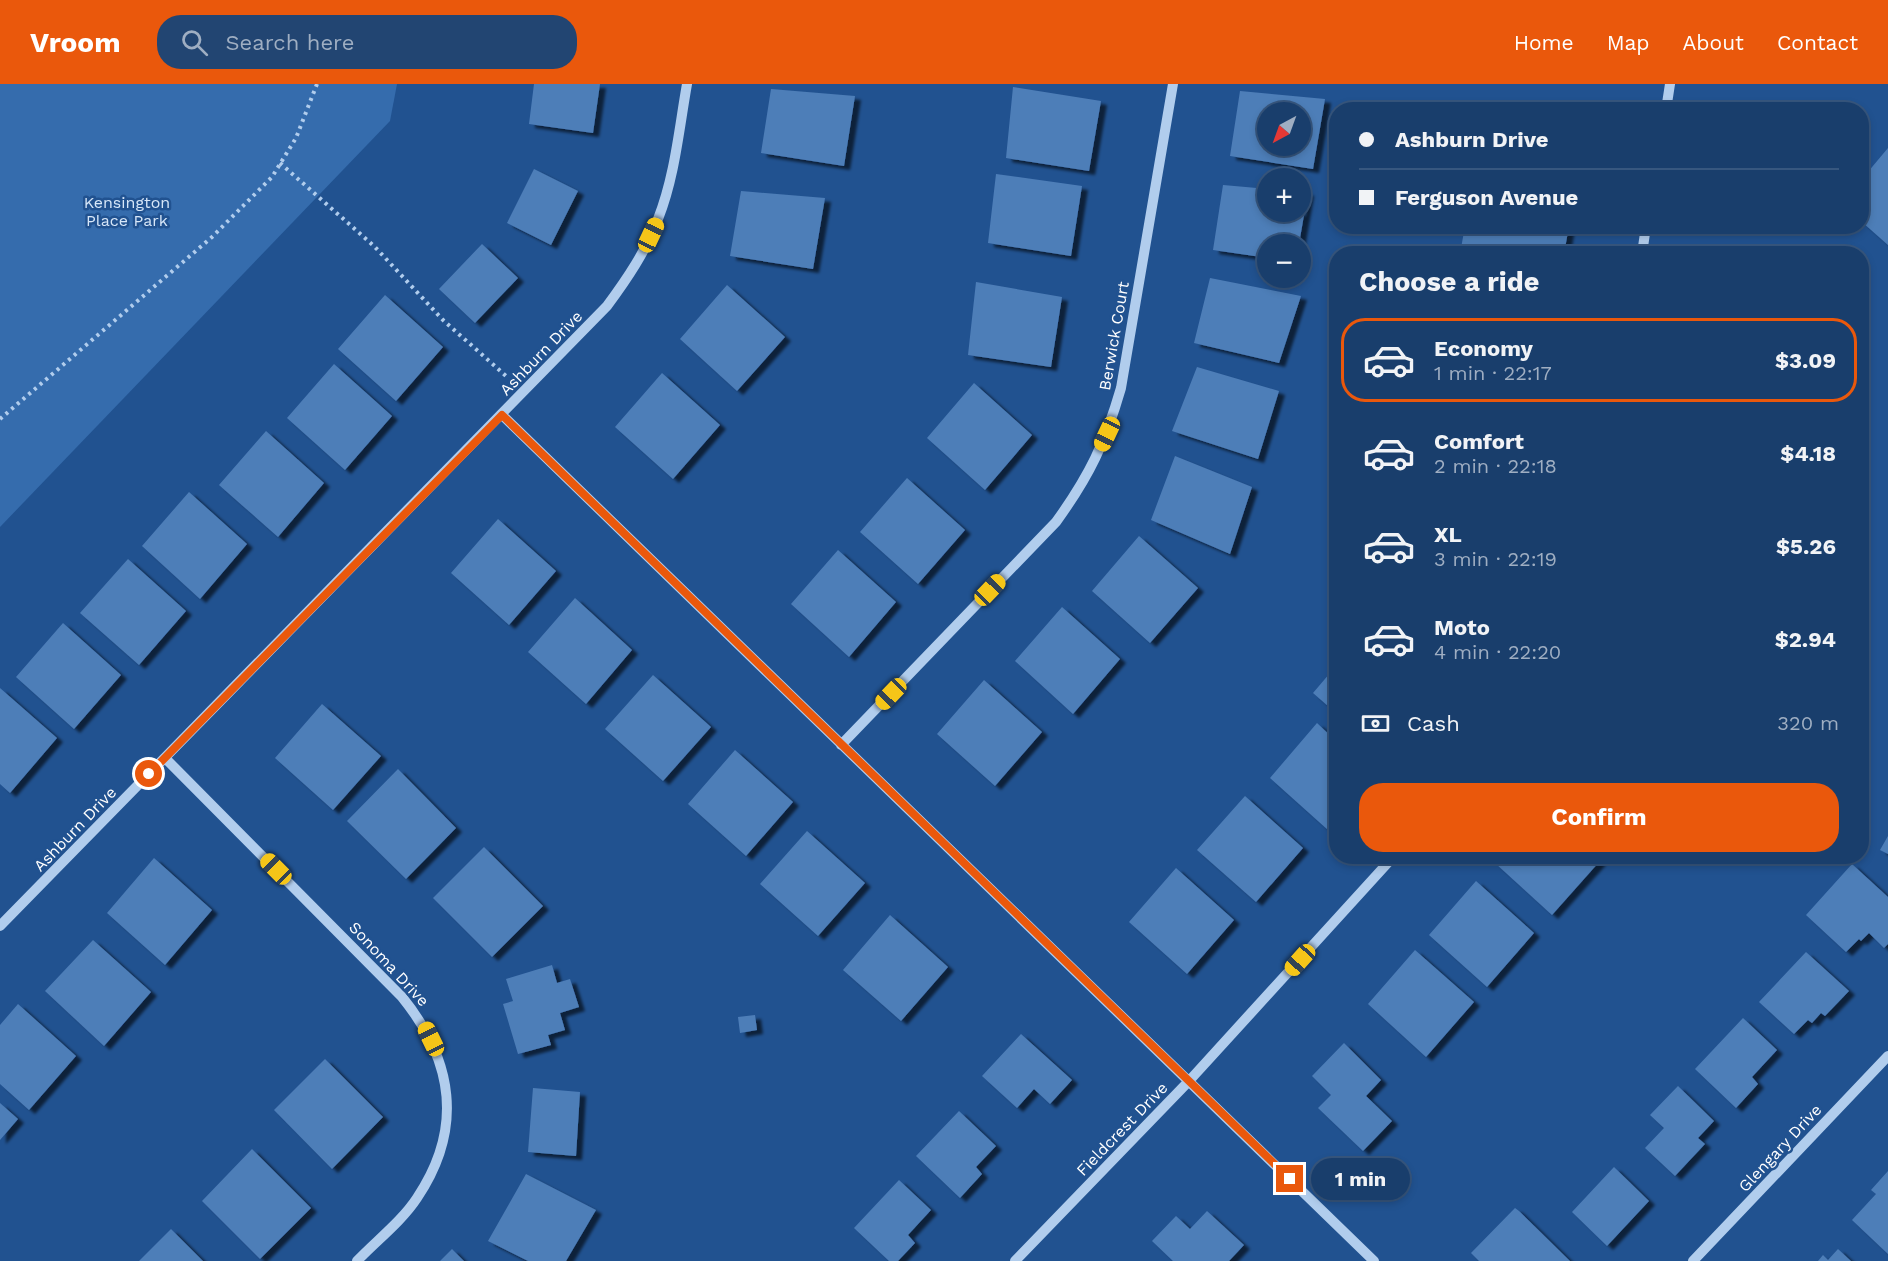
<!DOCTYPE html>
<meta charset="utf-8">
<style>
:root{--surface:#193e6c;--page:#224572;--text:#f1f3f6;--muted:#9faec2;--line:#37577f;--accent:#ea580c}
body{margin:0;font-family:"Work Sans",sans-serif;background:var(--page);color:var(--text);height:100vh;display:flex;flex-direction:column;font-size:22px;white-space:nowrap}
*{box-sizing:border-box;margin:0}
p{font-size:20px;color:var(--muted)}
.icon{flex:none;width:33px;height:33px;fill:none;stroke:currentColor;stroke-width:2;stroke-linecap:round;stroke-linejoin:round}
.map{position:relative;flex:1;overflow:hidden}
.details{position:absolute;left:1329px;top:162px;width:540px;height:618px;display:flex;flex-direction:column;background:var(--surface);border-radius:24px;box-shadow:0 3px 9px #0003,0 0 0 2px var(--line)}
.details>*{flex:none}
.guide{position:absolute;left:1329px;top:18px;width:540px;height:132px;border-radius:24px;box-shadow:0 3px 9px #0003,0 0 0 2px var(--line);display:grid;align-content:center;height:132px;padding:0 30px;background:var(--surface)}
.needle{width:39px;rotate:221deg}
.buttons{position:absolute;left:1257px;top:18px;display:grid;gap:12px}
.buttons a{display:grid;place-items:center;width:54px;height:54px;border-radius:50%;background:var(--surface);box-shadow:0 3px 9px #0003,0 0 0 2px var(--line);font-size:30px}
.end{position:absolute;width:27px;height:27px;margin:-14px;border:8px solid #ea580c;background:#fff;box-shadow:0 0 0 3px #fff}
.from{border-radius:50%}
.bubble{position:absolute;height:42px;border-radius:21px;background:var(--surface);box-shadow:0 3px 9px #0003,0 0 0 2px var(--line);font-size:20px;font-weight:700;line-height:42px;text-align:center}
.car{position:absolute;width:18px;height:36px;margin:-18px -9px;border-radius:8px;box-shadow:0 0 4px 2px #0007;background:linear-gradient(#f5c518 24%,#345 0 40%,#f5c518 0 76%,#345 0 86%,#f5c518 0)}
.guide b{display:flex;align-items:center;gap:21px;height:57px;font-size:22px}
.guide b+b{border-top:2px solid var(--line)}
.guide i{width:15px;height:15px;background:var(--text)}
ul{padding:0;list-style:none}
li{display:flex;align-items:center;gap:18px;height:84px;margin:0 12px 9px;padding:0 18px;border:3px solid transparent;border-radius:24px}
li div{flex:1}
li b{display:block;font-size:22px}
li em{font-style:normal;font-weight:700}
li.selected{border-color:var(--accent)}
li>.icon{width:54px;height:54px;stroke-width:1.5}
h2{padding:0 30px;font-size:27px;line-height:72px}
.pay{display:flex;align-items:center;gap:15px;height:66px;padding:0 30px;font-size:22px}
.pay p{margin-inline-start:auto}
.button{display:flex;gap:12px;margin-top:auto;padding:12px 30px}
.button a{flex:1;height:69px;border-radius:24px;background:var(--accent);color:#fff;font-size:24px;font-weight:700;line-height:69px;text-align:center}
header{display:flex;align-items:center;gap:36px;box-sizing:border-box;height:84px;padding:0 30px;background:var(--accent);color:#fff}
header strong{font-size:28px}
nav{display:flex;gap:33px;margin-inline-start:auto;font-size:21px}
.search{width:420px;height:54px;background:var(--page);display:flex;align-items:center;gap:15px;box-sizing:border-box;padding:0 21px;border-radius:24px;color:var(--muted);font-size:22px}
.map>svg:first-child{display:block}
</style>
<header>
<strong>Vroom</strong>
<div class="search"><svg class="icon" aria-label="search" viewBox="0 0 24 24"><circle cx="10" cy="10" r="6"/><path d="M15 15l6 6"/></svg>Search here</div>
<nav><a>Home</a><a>Map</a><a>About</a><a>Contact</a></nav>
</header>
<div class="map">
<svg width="1888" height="1177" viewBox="0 0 1888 1177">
<defs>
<filter id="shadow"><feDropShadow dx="6" dy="4" stdDeviation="1.5" flood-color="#0009"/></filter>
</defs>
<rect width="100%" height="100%" fill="#215290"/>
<!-- green -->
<path fill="#356cad" d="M0,0H397L390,37L0,443Z"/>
<!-- building -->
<path fill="#4e7eb8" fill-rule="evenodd" filter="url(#shadow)" d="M534,0H600L593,49L529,40Z
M1013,3L1101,17L1089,87L1006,74Z
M771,5L855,12L844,82L761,69Z
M1240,7L1325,15L1313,85L1230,72ZM1268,28H1300V62H1268Z
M1888,64V161L1862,138V95Z
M534,85L578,107L551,161L507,139Z
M996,90L1082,102L1071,172L988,159Z
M1223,101L1268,105V128H1300V107L1308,108L1299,160H1268V174L1213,166Z
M741,107L825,114L813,185L730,172Z
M1465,142H1569L1564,170H1460Z
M482,160L518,194L475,239L439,205Z
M1210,194L1301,212L1279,279L1194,259Z
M976,198L1062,213L1051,283L968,271Z
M727,201L785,253L737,307L680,255Z
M385,211L443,263L396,317L338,265Z
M334,280L392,332L345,386L287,334Z
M1197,283L1279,307L1258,375L1172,347Z
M662,289L720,341L673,395L615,343Z
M974,299L1032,351L985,406L927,354Z
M266,347L324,399L278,453L219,401Z
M1175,372L1252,403L1230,470L1151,436Z
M907,394L965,446L918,500L860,448Z
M189,408L247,460L200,515L142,462Z
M498,435L556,487L509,541L451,489Z
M1139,452L1198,504L1150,559L1092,507Z
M838,466L896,518L849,573L791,520Z
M128,475L186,527L139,581L80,529Z
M575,514L632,566L586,620L528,568Z
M1062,523L1120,575L1073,630L1015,577Z
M63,539L121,591L74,645L16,593Z
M1336,582V629L1313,609Z
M653,591L711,643L663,697L605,645Z
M984,596L1042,648L995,702L937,650Z
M0,604L57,654L10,709L0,700Z
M322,620L381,672L333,726L275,674Z
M1317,639L1336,657V736L1328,746L1270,694Z
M735,666L793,718L746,772L688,720Z
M398,685L456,744L406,795L347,737Z
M1245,712L1303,764L1256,818L1197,766Z
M807,747L865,799L818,852L760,800Z
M1888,752V770L1880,766Z
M484,763L543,822L492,873L433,814Z
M1500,772H1595L1600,777L1552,831L1495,779Z
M154,774L212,826L165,881L107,829Z
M1852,780L1888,813V860L1884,864L1869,849L1861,857L1859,855L1846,868L1806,831Z
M1176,784L1234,836L1187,890L1129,838Z
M1476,797L1534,849L1487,903L1429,851Z
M890,831L948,883L901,937L843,886Z
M93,856L151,908L104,962L45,907Z
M1415,866L1474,918L1426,973L1368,920Z
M1806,868L1849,907L1825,932L1821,929L1812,939L1808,936L1794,950L1759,918Z
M552,881L557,899L570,895L579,923L560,929L565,946L548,951L551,961L518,970L503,920L513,917L506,895Z
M18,920L76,972L29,1026L0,1000V941Z
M755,931L757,946L740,949L738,933Z
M1743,934L1777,966L1752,993L1758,1000L1736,1024L1695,985Z
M1021,950L1072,996L1050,1020L1034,1005L1017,1024L982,992Z
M1344,959L1381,996L1366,1012L1392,1037L1363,1067L1318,1024L1331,1011L1312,992Z
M325,975L383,1033L332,1085L274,1026Z
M1678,1002L1714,1037L1698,1054L1705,1060L1675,1092L1645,1064L1664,1044L1650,1031Z
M533,1004L580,1008L576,1072L528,1068Z
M0,1019L18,1035L0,1056Z
M959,1027L996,1062L976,1083L982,1090L960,1114L916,1072Z
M252,1065L311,1124L260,1175L202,1117Z
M1614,1083L1649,1117L1607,1162L1572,1128Z
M1888,1087V1170L1852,1136L1876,1110L1871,1106Z
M526,1090L596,1126L566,1177H528L488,1157Z
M899,1096L931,1126L908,1151L915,1159L898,1177H889L854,1144Z
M1515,1124L1519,1127L1570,1177H1479L1471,1169Z
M1207,1127L1244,1161L1229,1177H1173L1152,1157L1176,1132L1190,1145Z
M171,1145L203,1177H139Z
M452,1165L464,1177H440Z
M1838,1165L1851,1177H1818L1823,1171L1828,1176Z"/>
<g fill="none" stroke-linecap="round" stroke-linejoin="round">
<!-- path -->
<path stroke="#b1cded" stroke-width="4" stroke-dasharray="3 4.5" stroke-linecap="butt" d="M280,79L374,162L443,236L506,292
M0,335L212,153L272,93L296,54L317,0"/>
<!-- minor -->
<path stroke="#b1cded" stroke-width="10" d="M1666,26L1670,0
M1642,170L1646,142
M502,331L1374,1177
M841,661L1056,438C1090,391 1105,359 1121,304L1173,0
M165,674L402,913C453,976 464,1044 417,1114C402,1137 376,1157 357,1177
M0,842L607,222C627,195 646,167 658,135C675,92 679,45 687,0
M1015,1177L1189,997L1394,772
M1693,1177L1888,972"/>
</g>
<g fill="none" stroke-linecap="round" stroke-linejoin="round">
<!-- route -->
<path stroke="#ea580c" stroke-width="8" d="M149,690L502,331L1290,1095"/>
</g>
<g text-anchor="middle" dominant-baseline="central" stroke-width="5" stroke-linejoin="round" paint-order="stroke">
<!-- park labels -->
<g font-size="16" fill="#d7e7f9" stroke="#215290">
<text x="127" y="118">Kensington<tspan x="127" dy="18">Place Park</tspan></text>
</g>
<!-- street labels -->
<g font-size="16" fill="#fff" stroke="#215290">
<text transform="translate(1114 252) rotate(-80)">Berwick Court</text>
<text transform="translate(541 269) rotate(-46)">Ashburn Drive</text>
<text transform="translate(75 745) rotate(-46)">Ashburn Drive</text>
<text transform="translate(389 880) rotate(47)">Sonoma Drive</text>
<text transform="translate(1122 1045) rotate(-46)">Fieldcrest Drive</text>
<text transform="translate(1780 1064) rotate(-47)">Glengary Drive</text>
</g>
</g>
</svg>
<div class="buttons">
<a><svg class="needle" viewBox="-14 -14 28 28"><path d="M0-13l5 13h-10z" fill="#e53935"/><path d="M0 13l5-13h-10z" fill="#9faec2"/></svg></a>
<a>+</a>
<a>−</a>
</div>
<i class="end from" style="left:149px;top:690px"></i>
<i class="end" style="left:1290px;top:1095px"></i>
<div class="bubble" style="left:1311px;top:1074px;width:99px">1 min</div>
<i class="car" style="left:651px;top:151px;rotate:25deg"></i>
<i class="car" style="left:1107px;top:350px;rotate:205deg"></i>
<i class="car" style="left:990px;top:506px;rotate:44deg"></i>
<i class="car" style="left:891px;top:610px;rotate:224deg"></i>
<i class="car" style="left:276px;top:785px;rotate:315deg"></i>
<i class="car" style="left:1300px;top:876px;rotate:222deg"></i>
<i class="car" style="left:431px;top:955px;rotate:334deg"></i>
<div class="guide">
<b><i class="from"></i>Ashburn Drive</b>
<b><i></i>Ferguson Avenue</b>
</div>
<section class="details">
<h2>Choose a ride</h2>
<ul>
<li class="selected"><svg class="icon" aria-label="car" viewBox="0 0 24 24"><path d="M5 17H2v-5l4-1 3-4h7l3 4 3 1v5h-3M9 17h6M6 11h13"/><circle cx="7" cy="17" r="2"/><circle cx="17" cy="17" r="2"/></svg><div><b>Economy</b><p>1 min · 22:17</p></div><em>$3.09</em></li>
<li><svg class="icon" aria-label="car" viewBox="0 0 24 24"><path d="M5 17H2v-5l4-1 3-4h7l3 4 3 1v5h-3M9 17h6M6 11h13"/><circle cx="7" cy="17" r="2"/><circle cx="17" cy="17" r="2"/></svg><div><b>Comfort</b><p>2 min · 22:18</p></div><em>$4.18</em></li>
<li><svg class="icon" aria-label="car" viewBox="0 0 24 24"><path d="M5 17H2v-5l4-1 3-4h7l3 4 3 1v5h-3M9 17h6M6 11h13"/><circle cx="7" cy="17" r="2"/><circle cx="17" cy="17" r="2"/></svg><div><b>XL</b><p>3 min · 22:19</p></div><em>$5.26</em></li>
<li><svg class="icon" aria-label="car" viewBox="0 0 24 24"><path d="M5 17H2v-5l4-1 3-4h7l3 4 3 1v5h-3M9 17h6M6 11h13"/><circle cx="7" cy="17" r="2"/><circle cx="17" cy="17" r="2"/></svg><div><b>Moto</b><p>4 min · 22:20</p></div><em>$2.94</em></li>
</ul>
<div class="pay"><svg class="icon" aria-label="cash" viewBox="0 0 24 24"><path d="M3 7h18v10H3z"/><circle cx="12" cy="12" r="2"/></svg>Cash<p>320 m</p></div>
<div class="button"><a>Confirm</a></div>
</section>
</div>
